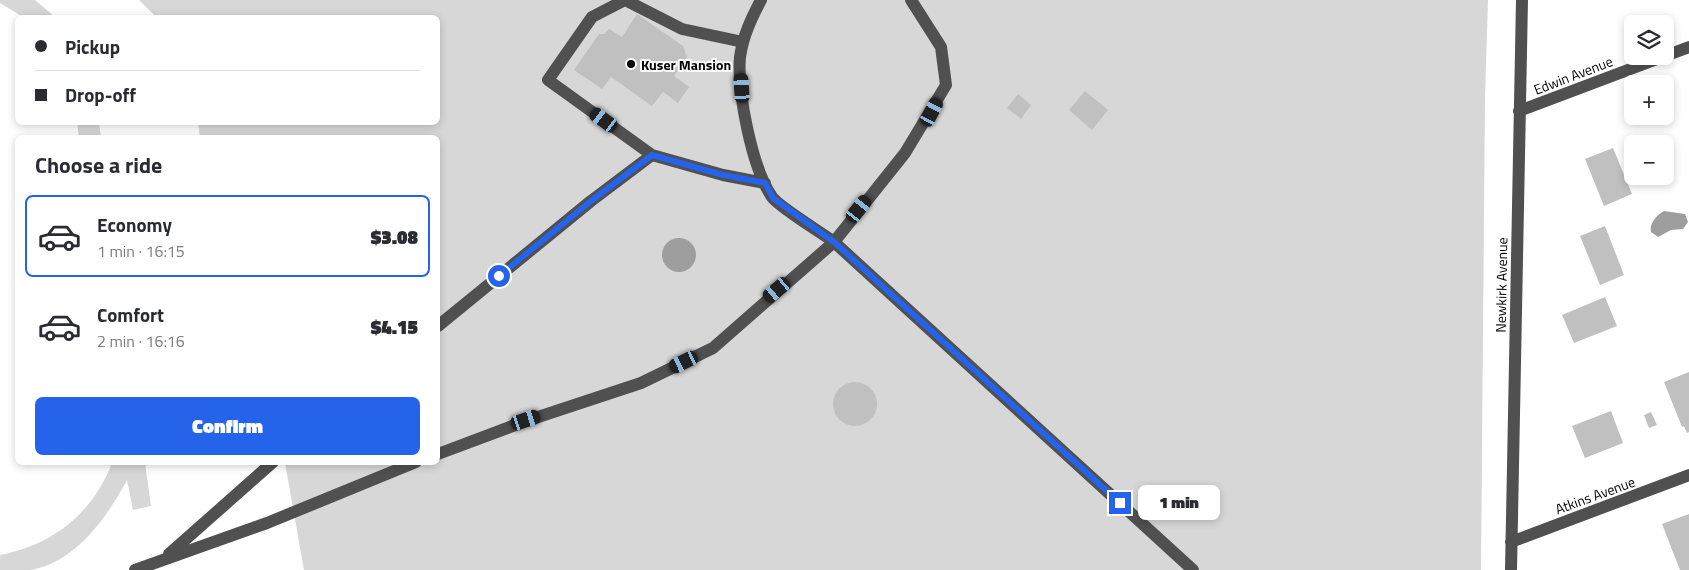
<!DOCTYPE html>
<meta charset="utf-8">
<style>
:root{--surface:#fff;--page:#f7f7f7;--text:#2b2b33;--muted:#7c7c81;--line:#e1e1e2;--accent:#2563eb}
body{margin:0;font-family:"Titillium Web",sans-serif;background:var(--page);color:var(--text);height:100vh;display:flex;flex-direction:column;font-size:19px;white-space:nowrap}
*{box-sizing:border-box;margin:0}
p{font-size:16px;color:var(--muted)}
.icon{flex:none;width:28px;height:28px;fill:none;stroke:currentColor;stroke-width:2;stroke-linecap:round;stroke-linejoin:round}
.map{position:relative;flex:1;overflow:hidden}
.side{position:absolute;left:15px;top:135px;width:425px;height:330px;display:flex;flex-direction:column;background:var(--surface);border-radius:8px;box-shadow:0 2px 8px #0003}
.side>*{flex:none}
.banner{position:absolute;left:15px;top:15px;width:425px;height:110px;border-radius:8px;box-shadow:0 2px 8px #0003;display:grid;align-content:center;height:110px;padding:0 20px;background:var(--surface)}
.tools{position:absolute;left:1624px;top:15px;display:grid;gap:10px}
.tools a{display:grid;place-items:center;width:50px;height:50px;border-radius:8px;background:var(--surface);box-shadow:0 2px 8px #0003;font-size:25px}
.end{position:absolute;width:22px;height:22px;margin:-11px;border:6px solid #2563eb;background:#fff;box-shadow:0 0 0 2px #fff}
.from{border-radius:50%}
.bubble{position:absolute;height:35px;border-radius:8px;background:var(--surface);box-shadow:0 2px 8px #0003;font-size:16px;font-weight:800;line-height:35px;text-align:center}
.car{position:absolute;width:15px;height:30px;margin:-15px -8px;border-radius:6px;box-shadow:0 0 4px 1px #0007;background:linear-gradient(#222 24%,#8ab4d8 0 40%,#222 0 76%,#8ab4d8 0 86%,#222 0)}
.banner b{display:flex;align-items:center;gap:18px;height:48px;font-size:19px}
.banner b+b{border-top:1px solid var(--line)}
.banner i{width:12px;height:12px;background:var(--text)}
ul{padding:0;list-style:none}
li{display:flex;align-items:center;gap:15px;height:82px;margin:0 10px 8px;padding:0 10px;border:2px solid transparent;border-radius:8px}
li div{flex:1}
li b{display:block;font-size:19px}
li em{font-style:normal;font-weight:800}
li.active{border-color:var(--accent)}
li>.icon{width:45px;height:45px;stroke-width:1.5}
h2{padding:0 20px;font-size:22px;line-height:60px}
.button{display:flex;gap:10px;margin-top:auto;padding:10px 20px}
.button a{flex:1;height:58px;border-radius:8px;background:var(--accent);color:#fff;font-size:20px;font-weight:800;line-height:58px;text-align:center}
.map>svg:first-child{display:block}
</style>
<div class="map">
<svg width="1689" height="570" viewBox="0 0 1689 570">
<rect width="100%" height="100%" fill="#fff"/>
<!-- green -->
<path fill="#d7d7d7" d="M0,0H35L55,17H23L0,3Z
M139,0H1488L1485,97L1481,570H304L285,463L438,462V138L200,137L198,123L438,122V18L156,17Z
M77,123H99L101,137H79Z
M112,463H145L151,506L133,510L127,480C107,517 76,562 31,570C21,570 10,570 0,570V555C53,545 93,513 112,463Z"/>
<!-- water -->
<path fill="#9e9e9e" d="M1664,211L1685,214L1688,222L1683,229L1671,230L1658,237L1651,232C1649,223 1657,215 1664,211Z
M662 255a17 17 0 1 1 34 0a17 17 0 1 1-34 0Z"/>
<!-- building -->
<path fill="#c0c0c0" d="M637,14L683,46L687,57L674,76L689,87L678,103L663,92L652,106L611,77L602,89L574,70L599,34H604L609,29L622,37Z
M1085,91L1108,110L1092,130L1069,110Z
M1018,94L1031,105L1021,119L1007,108Z
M1613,148L1632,194L1604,206L1585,159Z
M1605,226L1624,275L1600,285L1580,236Z
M1605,297L1617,326L1574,343L1562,315Z
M1689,372V432L1687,433L1684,426L1682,427L1664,382Z
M833 404a22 22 0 1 1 44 0a22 22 0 1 1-44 0Z
M1611,411L1623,443L1585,458L1572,426Z
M1651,412L1657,425L1649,428L1644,415Z
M1689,514V570H1680L1662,524Z"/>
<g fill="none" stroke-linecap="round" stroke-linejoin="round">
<!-- minor -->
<path stroke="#505050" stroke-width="12" d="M761,0C751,19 743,36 740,57C737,92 752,168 772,197C779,207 822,233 834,242L1193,570
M743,42L682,29L625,0L592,17L548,80L652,155L723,175L765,183
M1665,56L1689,47
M1519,111L1665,56
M438,326L591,201L652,155
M438,454L526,421L641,383L713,348L834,242L905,153L946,85L941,47L911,0
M1511,542L1689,475
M169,554L273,462
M135,570L267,523L416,462
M1511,570L1522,0"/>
</g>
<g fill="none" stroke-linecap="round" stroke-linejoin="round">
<!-- route -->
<path stroke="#2563eb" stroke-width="6" d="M499,276L591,201L652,155L723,175L765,183L773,198L834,242L1120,503"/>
</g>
<!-- markers -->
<circle fill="#000" stroke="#fff" stroke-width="2" cx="631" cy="64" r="5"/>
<g text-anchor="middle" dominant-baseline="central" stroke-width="4" stroke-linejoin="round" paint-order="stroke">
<!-- poi labels -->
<g font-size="14" font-weight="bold" fill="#000" stroke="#fff" text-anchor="start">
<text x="641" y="64">Kuser Mansion</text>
</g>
<!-- street labels -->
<g font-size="14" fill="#000" stroke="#fff">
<text transform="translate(1573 75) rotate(-21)">Edwin Avenue</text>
<text transform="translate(1501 285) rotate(-89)">Newkirk Avenue</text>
<text transform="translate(1595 495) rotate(-20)">Atkins Avenue</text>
</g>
</g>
</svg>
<div class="tools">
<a><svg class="icon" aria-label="layers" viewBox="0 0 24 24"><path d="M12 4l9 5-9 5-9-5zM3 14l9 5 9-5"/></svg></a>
<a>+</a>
<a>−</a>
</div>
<i class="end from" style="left:499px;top:276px"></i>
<i class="end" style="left:1120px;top:503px"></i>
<div class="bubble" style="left:1138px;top:485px;width:82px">1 min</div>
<i class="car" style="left:742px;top:88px;rotate:356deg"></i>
<i class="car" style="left:932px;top:112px;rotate:28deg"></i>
<i class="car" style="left:604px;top:120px;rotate:306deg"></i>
<i class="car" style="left:859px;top:209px;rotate:39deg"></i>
<i class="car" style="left:777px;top:290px;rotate:230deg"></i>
<i class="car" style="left:684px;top:362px;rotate:244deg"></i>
<i class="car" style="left:526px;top:420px;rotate:72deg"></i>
<div class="banner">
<b><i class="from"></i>Pickup</b>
<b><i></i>Drop-off</b>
</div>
<section class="side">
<h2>Choose a ride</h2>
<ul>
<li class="active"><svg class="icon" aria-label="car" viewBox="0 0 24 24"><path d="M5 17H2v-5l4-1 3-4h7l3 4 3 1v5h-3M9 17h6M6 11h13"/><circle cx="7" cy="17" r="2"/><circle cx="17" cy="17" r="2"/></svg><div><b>Economy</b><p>1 min · 16:15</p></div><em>$3.08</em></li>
<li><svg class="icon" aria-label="car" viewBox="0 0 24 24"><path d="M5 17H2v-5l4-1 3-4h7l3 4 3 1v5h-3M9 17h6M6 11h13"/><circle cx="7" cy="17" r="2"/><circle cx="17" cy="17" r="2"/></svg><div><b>Comfort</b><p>2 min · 16:16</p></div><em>$4.15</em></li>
</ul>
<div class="button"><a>Confirm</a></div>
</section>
</div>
